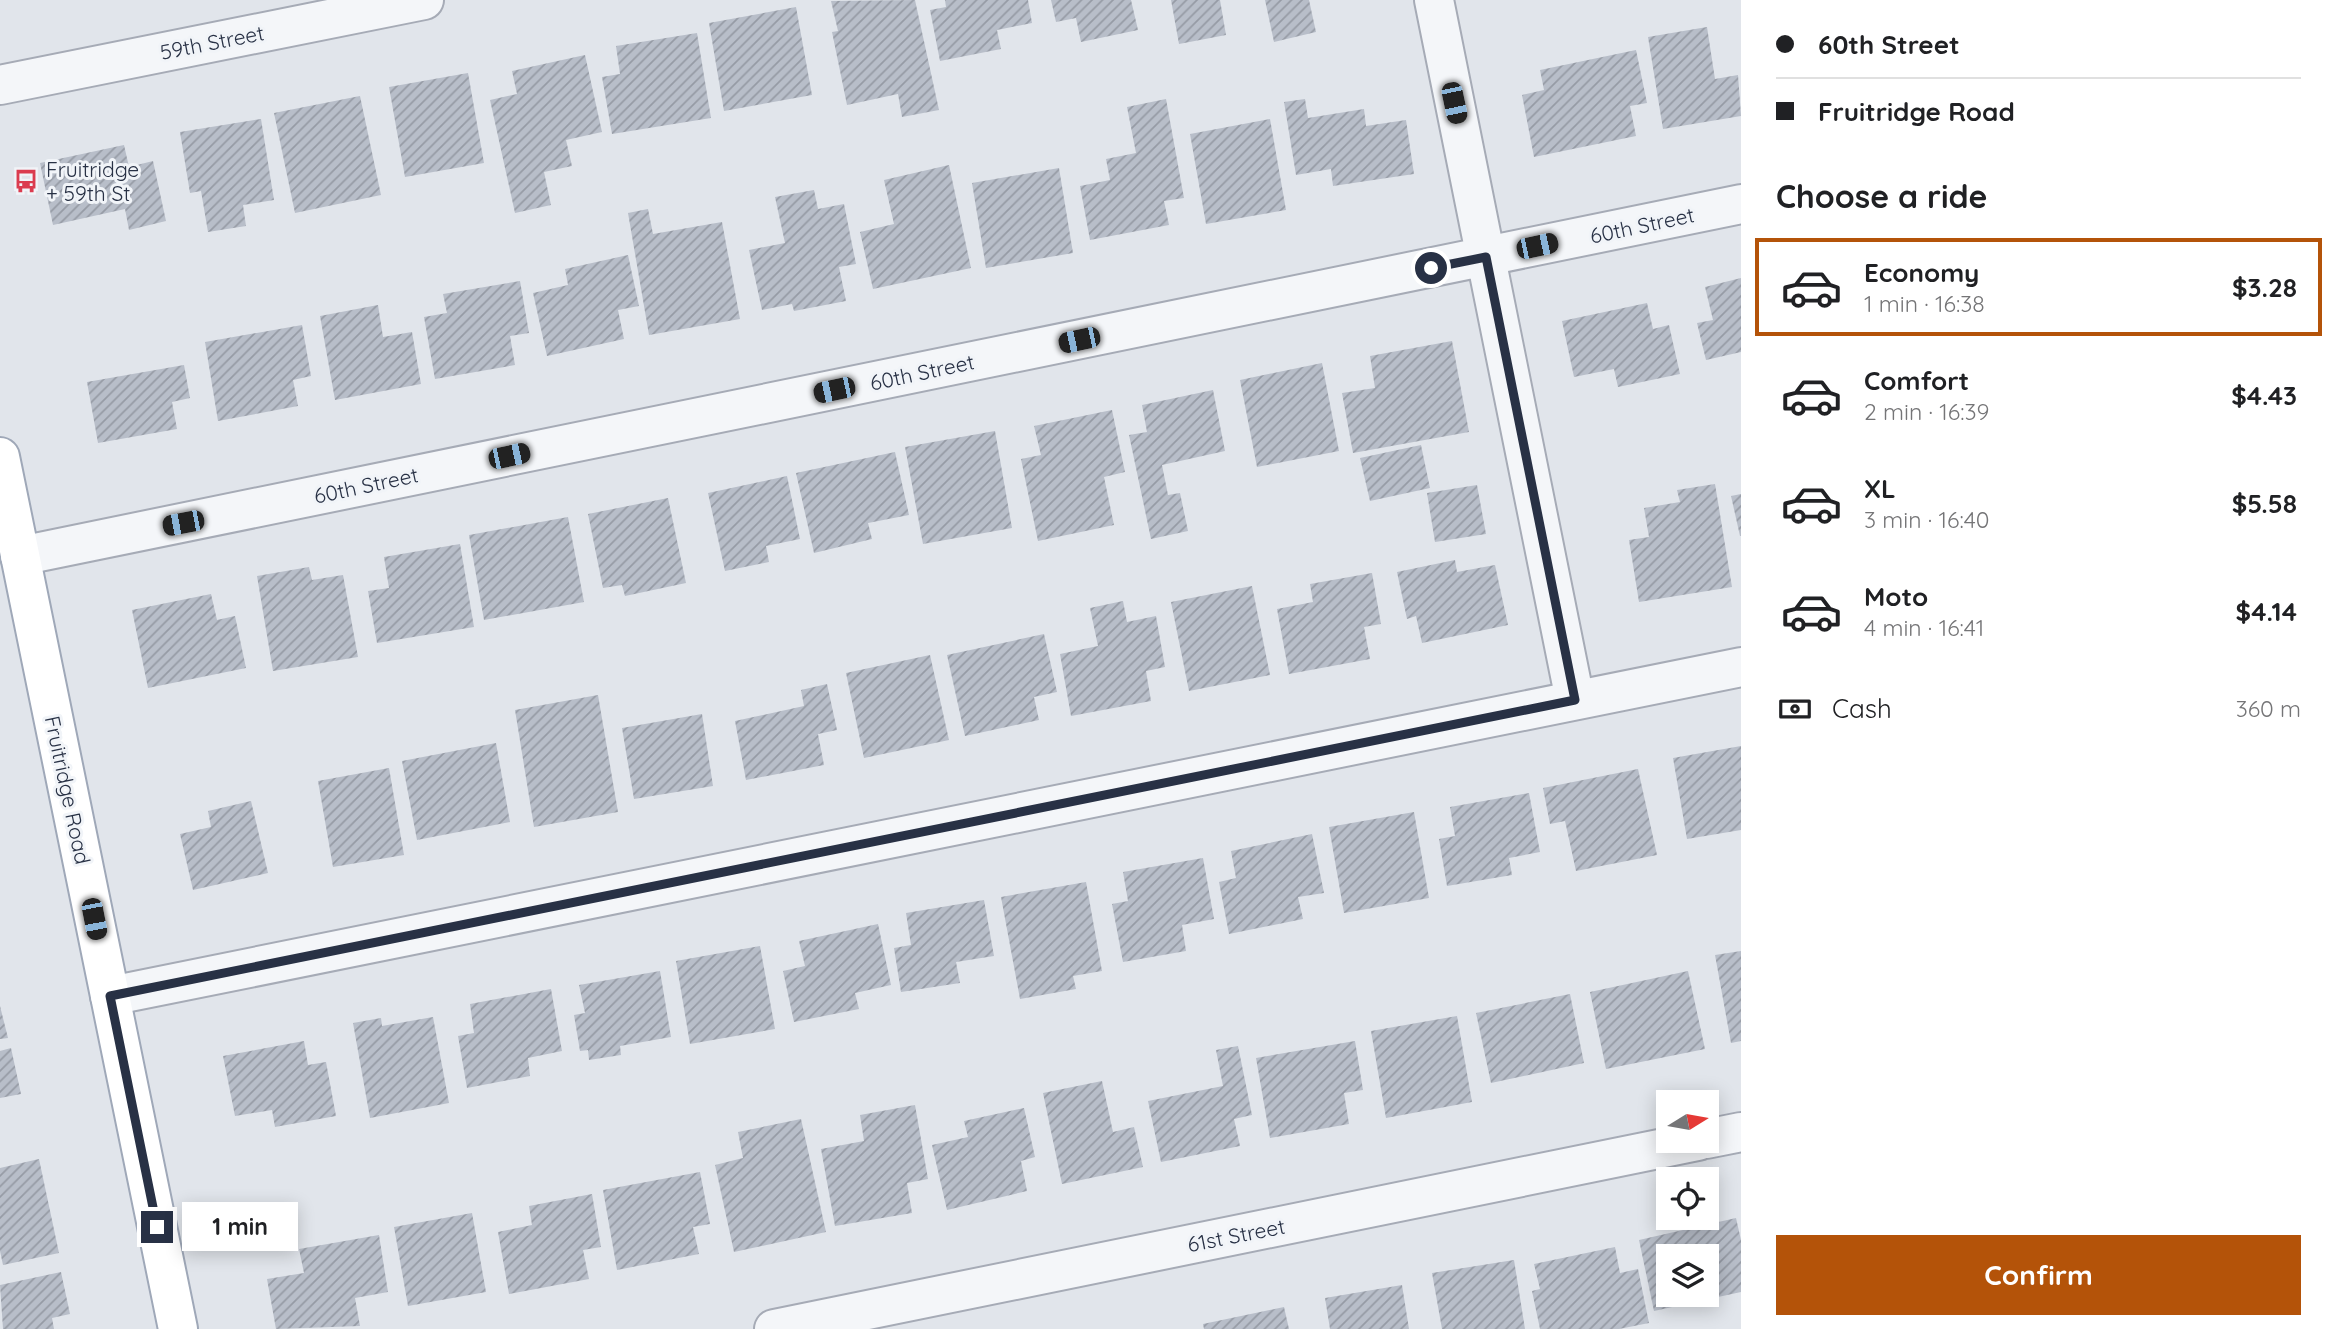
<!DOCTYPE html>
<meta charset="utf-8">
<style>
:root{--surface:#fff;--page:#f6f6f6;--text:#202124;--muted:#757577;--line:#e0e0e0;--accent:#b45309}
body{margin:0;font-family:Quicksand,sans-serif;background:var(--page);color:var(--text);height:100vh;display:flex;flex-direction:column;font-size:26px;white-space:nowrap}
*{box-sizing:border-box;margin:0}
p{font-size:23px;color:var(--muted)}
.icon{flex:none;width:38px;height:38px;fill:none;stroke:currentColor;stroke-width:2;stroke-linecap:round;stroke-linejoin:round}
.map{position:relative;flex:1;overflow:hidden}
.drawer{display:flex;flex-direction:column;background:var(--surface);width:595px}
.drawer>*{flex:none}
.guide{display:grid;align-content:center;height:154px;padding:0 35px;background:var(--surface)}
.needle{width:46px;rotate:79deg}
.fabs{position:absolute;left:1656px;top:1090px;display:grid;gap:14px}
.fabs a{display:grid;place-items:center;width:63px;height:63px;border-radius:0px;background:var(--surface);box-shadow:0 4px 18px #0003;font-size:35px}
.end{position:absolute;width:32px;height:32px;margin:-16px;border:9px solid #283145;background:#fff;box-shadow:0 0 0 4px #fff}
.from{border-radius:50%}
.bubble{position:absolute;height:49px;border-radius:0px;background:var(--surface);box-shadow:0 4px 18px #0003;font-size:23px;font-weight:700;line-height:49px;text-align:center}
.car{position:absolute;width:21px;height:42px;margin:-21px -10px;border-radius:9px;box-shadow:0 0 5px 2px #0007;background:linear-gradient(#222 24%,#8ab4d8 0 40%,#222 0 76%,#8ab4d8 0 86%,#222 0)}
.guide b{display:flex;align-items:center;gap:24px;height:66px;font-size:26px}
.guide b+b{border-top:2px solid var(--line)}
.guide i{width:18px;height:18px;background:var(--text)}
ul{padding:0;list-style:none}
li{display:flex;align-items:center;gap:21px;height:98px;margin:0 14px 10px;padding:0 21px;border:4px solid transparent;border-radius:0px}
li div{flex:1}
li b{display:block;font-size:26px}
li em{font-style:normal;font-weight:700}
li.current{border-color:var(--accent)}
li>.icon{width:63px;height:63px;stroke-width:1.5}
h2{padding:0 35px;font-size:32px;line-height:84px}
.pay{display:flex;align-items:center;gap:18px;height:77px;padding:0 35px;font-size:26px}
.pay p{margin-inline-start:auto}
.primary-button{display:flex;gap:14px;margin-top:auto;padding:14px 35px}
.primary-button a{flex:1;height:80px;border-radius:0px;background:var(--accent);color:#fff;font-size:28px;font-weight:700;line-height:80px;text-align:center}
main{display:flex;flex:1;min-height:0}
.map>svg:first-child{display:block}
</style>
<main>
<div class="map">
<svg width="1741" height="1329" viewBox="0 0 1741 1329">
<defs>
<pattern id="building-hatch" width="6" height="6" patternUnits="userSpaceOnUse" patternTransform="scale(1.75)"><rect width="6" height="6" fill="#b8bec9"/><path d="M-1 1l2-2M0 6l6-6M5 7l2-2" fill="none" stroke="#969ba5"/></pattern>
</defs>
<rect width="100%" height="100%" fill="#e1e5eb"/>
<!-- building -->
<path fill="url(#building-hatch)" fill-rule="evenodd" d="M915,0L939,110L902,117L898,94L847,105L832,32L838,31L831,1Z
M945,0H1028L1032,23L997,30L1001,49L940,61L930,10L946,7Z
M1051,0H1131L1138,30L1081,42L1076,18L1056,22Z
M1171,0H1220L1226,35L1179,44Z
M1265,0H1309L1316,32L1274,42Z
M796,7L812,95L724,111L709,23Z
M1707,27L1715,79L1738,75L1741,116L1663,129L1648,37Z
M697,33L711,118L612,134L602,77L620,74L616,46Z
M1636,50L1647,103L1630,106L1636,136L1534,157L1522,95L1544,90L1540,70Z
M585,55L602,132L566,140L572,166L544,172L551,205L515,213L490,100L517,94L512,71Z
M468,73L484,163L405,177L389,87Z
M360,96L381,195L295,213L274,113Z
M1166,99L1184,198L1164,201L1169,225L1090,240L1080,186L1110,180L1106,159L1136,153L1127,107Z
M1305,99L1308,118L1364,109L1366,126L1406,120L1414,174L1333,186L1331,169L1296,175L1284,102Z
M261,119L274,200L243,205L246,226L208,232L201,191L190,193L180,132Z
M1270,119L1286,210L1206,224L1190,134Z
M124,145L129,167L153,161L166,221L129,230L125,209L53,225L40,163Z
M949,165L971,268L873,289L860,232L894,224L884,180Z
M1059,168L1073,253L986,268L972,183Z
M814,190L818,209L844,204L856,264L839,267L846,301L794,311L792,304L762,310L749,250L785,243L775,197Z
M648,209L653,234L722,222L740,319L649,335L628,213Z
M628,255L639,306L618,310L624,339L547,356L533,293L568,285L565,269Z
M1741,278V352L1706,360L1697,323L1713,320L1705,287Z
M520,281L529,333L510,336L515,365L435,379L424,317L447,313L443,294Z
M1647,303L1653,329L1669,325L1680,374L1618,387L1614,369L1574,377L1562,321Z
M378,305L383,337L412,332L421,384L335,400L320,316Z
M302,325L311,376L293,380L298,406L218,421L205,342Z
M1452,341L1469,432L1353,453L1342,393L1375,388L1370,356Z
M1322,363L1339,451L1257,467L1240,380Z
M184,365L190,398L172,402L177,429L98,443L87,382Z
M1213,390L1225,451L1162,465L1168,495L1180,493L1188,531L1151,539L1129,435L1147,432L1142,405Z
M1112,410L1125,472L1104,477L1114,525L1038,541L1021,459L1041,455L1034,426Z
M995,431L1012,528L923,544L905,447Z
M1421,445L1430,488L1370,501L1360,458Z
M895,452L909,515L868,523L872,539L814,553L796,473Z
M787,476L800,539L766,546L769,562L725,571L708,493Z
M1715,484L1732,587L1639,602L1629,540L1649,537L1644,508L1680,502L1677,490Z
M1477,485L1486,534L1435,542L1427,493Z
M1741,494V536H1740L1731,496Z
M668,498L686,583L625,596L622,585L603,588L588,514Z
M568,517L584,602L484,620L469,535Z
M460,544L474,627L377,643L368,591L389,588L384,557Z
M1455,560L1457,572L1495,565L1508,625L1422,643L1416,616L1407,619L1397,572Z
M309,567L312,580L343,575L358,657L273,671L257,576Z
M1372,573L1381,624L1364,627L1370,659L1289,674L1277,609L1313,602L1310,584Z
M1252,586L1270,675L1189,691L1171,602Z
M211,594L217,620L235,616L246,668L148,688L132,610Z
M1123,601L1127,622L1156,616L1165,667L1146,671L1151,701L1071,716L1060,654L1098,646L1090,608Z
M1044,634L1057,692L1034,697L1039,720L965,736L947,655Z
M930,655L949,740L864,758L846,673Z
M827,684L837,730L818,734L824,765L746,780L735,721L804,706L801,690Z
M598,695L618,812L534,827L515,710Z
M702,714L713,786L634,799L622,728Z
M496,743L510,822L417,840L402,761Z
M1741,746V830L1687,839L1673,758Z
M389,768L404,855L333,867L318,781Z
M1638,769L1657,855L1576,871L1565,821L1550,824L1543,788Z
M1529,793L1540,852L1509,858L1512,875L1447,886L1439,839L1455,836L1450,807Z
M251,801L268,873L193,890L180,834L211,827L208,811Z
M1414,812L1429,898L1344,913L1329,827Z
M1312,834L1324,893L1298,897L1303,919L1229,934L1219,882L1236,878L1231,851Z
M1203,858L1214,919L1182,925L1186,951L1123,962L1112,904L1128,901L1123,872Z
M1086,882L1102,971L1073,976L1076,989L1020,999L1001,897Z
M984,900L994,956L956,962L960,983L901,992L894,948L911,945L906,913Z
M878,924L891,985L855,993L859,1009L794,1022L783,971L805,966L799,941Z
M760,946L775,1029L690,1044L676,961Z
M1741,951V1041L1731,1043L1715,955Z
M660,971L671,1037L620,1046L621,1055L589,1060L588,1050L580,1051L574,1015L585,1013L579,985Z
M1688,971L1705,1049L1606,1069L1590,992Z
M551,989L562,1051L528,1058L530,1076L467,1088L458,1036L474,1033L470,1004Z
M1570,994L1584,1063L1491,1083L1476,1013Z
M0,1006L8,1038L0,1039Z
M1457,1016L1472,1102L1386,1118L1371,1031Z
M433,1017L449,1103L370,1118L353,1023L381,1018L382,1026Z
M304,1041L308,1065L326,1062L336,1116L275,1127L272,1110L235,1116L223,1056Z
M1355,1041L1363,1090L1344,1093L1349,1124L1270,1138L1256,1058Z
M1238,1046L1252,1115L1234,1119L1240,1146L1161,1162L1148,1101L1223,1086L1216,1050Z
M11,1048L21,1094L0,1098V1051Z
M1102,1081L1113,1132L1134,1127L1143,1167L1062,1184L1043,1093Z
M915,1105L928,1179L907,1183L912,1213L835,1226L821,1149L864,1141L860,1115Z
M1024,1108L1035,1157L1021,1161L1027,1191L947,1210L932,1145L968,1137L964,1121Z
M801,1119L826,1232L734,1252L715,1165L743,1158L738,1132Z
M39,1159L59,1253L3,1265L0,1251V1168Z
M700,1172L710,1224L693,1227L699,1254L617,1270L603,1190Z
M592,1194L601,1247L583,1250L589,1279L509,1294L498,1232L532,1225L529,1206Z
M472,1213L486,1292L408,1306L394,1227Z
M1736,1218L1741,1240V1292L1654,1311L1639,1240ZM1668,1256H1706V1295H1668Z
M379,1235L388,1292L355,1298L360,1326L276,1329L267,1279L304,1273L299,1249Z
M1615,1247L1620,1273L1638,1269L1649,1323L1619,1329H1540L1532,1291L1540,1289L1534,1264Z
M1514,1260L1525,1329H1442L1432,1273Z
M61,1272L70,1314L52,1318L54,1329H3L0,1285Z
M1402,1285L1409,1329H1330L1325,1298Z
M1284,1307L1289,1329H1204L1203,1324Z"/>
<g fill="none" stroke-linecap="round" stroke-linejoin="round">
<!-- minor casing -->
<g stroke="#a6abb6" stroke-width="42">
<path id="minor" d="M1434,0L1575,700
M0,85L424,0
M20,556L1741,204
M110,996L1741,667
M1706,1139L1741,1132
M774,1329L1698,1141"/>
</g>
<!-- major casing -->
<g stroke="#9fa8b8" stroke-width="42">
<path id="major" d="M0,457L178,1329"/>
</g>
<!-- minor -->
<use href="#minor" stroke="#f4f6f9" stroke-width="38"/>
<!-- major -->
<use href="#major" stroke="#fff" stroke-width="38"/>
</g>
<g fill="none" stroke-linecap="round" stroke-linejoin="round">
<!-- route -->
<path stroke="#283145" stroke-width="9" d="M157,1227L110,996L1575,700L1486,257L1431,268"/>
</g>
<!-- icons -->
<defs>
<g id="bus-bare" transform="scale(1.89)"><path d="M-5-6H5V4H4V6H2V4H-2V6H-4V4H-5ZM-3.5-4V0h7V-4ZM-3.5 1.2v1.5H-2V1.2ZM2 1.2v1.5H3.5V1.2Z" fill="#db3c4f" stroke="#f1f4f8" stroke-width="2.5" paint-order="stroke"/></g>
</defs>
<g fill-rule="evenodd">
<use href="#bus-bare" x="26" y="181"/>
</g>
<g text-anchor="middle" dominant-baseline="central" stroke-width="6" stroke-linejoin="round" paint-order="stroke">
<!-- street labels -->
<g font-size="21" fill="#283145" stroke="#f1f4f8">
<text transform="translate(212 42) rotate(-11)">59th Street</text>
<text transform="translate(1642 225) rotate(-12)">60th Street</text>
<text transform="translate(922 372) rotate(-12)">60th Street</text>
<text transform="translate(366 485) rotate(-12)">60th Street</text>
<text transform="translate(68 790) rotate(78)">Fruitridge Road</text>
<text transform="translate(1236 1235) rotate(-11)">61st Street</text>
</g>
<!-- poi labels -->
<g font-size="21" fill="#283145" stroke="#f1f4f8" text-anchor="start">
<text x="46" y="169">Fruitridge<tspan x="46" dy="24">+ 59th St</tspan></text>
</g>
</g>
</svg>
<div class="fabs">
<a><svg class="needle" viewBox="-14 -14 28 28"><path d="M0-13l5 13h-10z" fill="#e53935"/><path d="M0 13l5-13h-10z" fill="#757577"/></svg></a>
<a><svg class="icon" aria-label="locate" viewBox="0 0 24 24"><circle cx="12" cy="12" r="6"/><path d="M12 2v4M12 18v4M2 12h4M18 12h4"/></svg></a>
<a><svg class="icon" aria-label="layers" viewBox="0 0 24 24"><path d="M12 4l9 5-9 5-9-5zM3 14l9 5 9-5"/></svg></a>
</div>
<i class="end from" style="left:1431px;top:268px"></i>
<i class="end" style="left:157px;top:1227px"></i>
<div class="bubble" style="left:182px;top:1202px;width:116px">1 min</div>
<i class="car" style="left:1454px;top:103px;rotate:168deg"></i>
<i class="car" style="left:1537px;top:246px;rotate:78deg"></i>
<i class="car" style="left:1079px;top:340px;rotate:258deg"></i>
<i class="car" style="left:834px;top:390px;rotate:258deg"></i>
<i class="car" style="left:509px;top:456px;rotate:78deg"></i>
<i class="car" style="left:183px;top:523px;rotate:259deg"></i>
<i class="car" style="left:94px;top:919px;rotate:169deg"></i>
</div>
<section class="drawer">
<div class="guide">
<b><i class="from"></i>60th Street</b>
<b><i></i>Fruitridge Road</b>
</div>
<h2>Choose a ride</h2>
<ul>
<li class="current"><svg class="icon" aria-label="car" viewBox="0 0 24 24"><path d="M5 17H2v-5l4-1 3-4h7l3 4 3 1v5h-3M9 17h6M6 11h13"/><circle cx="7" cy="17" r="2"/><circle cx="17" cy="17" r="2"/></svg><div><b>Economy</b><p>1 min · 16:38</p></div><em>$3.28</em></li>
<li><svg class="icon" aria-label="car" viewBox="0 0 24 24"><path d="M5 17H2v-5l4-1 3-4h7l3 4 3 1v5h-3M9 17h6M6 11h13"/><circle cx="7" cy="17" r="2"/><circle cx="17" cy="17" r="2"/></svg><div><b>Comfort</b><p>2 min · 16:39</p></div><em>$4.43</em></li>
<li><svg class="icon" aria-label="car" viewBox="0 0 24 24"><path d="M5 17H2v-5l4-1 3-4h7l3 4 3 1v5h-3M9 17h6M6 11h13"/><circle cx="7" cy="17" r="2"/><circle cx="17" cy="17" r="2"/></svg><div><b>XL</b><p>3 min · 16:40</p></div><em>$5.58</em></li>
<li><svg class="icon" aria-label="car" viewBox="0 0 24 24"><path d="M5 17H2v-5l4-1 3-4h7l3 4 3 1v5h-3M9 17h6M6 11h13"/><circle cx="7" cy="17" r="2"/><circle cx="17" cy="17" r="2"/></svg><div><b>Moto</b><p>4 min · 16:41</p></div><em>$4.14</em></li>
</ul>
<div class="pay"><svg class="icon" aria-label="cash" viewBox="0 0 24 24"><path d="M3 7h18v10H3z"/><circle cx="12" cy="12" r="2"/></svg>Cash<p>360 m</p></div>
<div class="primary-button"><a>Confirm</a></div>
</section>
</main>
